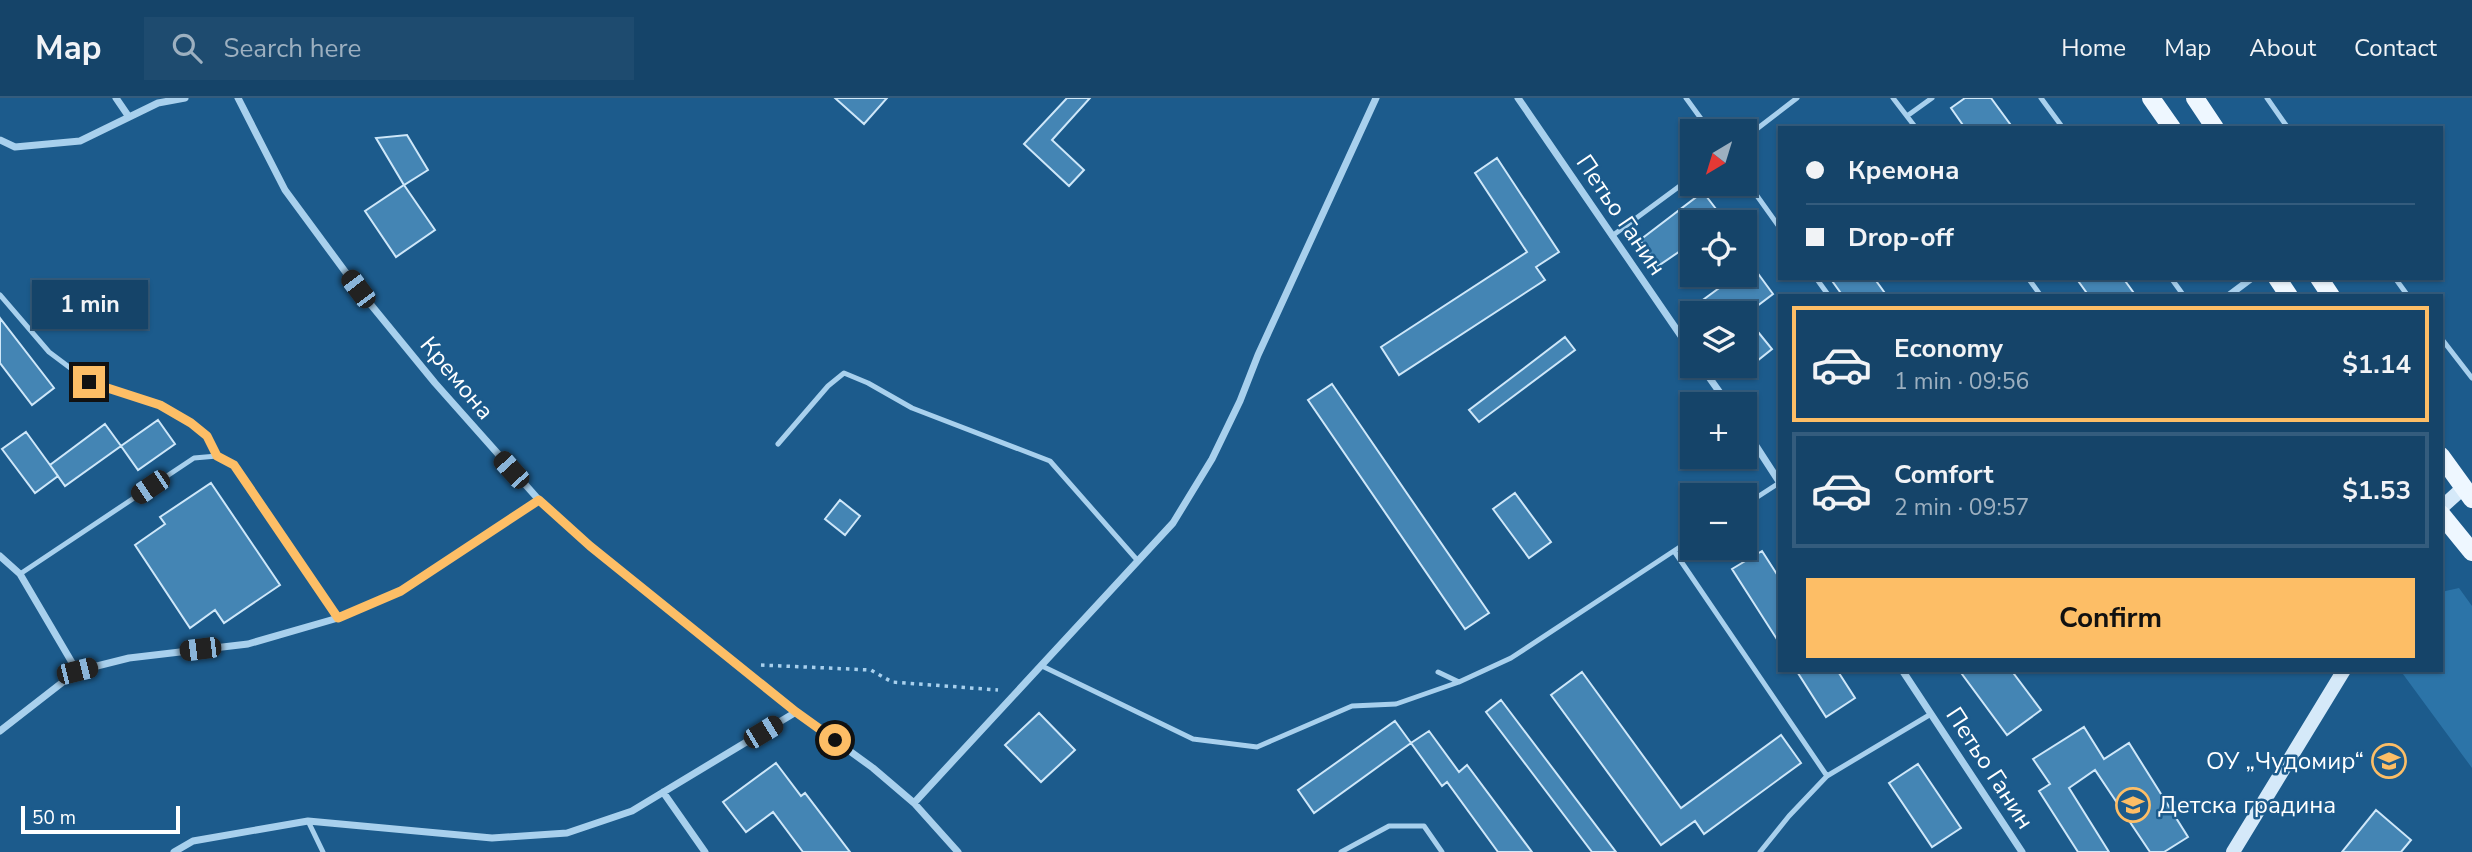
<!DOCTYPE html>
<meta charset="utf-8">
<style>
:root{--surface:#154469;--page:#1e4b6f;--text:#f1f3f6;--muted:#9db0c0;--line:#345c7d;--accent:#fdbe66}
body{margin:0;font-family:"Nunito Sans",sans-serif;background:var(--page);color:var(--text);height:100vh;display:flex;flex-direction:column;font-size:26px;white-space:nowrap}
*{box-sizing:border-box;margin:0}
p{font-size:23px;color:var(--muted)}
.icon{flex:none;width:38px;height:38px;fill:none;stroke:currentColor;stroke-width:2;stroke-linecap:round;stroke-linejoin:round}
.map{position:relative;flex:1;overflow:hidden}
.details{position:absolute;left:1778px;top:196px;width:665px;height:378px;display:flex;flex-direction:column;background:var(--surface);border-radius:0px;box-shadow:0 2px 5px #0004,0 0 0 2px var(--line)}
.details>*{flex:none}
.banner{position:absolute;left:1778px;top:28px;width:665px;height:154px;border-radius:0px;box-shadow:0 2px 5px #0004,0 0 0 2px var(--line);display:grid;align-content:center;height:154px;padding:0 28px;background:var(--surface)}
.needle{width:46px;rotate:218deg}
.buttons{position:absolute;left:1680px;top:21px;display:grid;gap:14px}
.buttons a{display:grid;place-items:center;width:77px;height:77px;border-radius:0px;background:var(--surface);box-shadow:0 2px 5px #0004,0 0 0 2px var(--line);font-size:35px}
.scale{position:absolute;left:21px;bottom:18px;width:159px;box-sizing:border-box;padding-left:7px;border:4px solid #fff;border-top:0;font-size:19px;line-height:24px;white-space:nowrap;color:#fff;-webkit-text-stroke:5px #1c5b8c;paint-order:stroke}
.end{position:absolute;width:32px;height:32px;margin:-16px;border:9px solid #fdbe66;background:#111;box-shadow:0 0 0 4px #111}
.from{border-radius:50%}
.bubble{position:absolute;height:49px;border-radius:0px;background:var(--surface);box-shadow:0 2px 5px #0004,0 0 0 2px var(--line);font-size:23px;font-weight:700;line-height:49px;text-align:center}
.car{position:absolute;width:21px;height:42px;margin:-21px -10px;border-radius:9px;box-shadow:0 0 5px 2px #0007;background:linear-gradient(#222 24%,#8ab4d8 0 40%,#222 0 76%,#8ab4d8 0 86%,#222 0)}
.banner b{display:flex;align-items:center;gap:24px;height:66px;font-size:26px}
.banner b+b{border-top:2px solid var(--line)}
.banner i{width:18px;height:18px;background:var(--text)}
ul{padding:12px 0 0;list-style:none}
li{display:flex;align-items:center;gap:21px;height:116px;margin:0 14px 10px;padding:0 14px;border:4px solid var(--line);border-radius:0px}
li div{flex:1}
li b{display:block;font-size:26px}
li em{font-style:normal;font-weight:700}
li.selected{border-color:var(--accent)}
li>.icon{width:63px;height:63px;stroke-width:1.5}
.action{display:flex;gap:14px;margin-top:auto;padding:14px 28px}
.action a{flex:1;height:80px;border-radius:0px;background:var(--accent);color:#111;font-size:28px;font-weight:700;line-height:80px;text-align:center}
header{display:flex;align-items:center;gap:42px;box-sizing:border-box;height:98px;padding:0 35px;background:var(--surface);border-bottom:2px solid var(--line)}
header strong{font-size:33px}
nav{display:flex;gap:38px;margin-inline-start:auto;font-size:24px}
.search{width:490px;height:63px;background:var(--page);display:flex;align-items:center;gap:18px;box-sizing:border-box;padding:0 24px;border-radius:0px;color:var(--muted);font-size:26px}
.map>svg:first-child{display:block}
</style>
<header>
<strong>Map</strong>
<div class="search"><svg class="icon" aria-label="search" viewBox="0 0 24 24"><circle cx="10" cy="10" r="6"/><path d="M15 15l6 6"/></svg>Search here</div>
<nav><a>Home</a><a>Map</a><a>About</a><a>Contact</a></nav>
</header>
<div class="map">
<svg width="2472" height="754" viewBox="0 0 2472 754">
<rect width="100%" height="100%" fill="#1c5b8c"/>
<!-- green -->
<path fill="#2c74a8" d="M2459,490L2472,508V670L2400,572H2441V494Z"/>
<!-- building -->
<path fill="#4485b4" stroke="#cee7f9" stroke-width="2" d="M835,0H887L864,26Z
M1067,0H1090L1052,42L1084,72L1069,88L1024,46Z
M1965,0H1991L2013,30H1965L1951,10Z
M407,37L428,72L404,87L376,40Z
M1497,60L1559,154L1536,169L1545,182L1399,277L1381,249L1527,154L1475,75Z
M404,87L435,132L396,159L365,113Z
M1703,94L1726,124H1692V145L1658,168L1640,142Z
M1751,166L1773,196L1748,215H1685L1737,177H1745V171Z
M1830,180H1874L1887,198H1843Z
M2076,180H2123L2136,198H2089Z
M1745,218L1772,251L1752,267L1745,258Z
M0,220L54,290L32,307L0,265Z
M1565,239L1575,252L1479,324L1469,312Z
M1332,286L1489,515L1465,531L1308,302Z
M158,322L175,346L138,372L121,348Z
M105,326L121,348L65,388L50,367Z
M26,334L58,378L35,395L2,351Z
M211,385L280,487L224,525L215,512L190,530L135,447L165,426L160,419Z
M1515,395L1551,444L1529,460L1493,411Z
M840,402L860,418L845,437L825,421Z
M1762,453L1780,481V546L1732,471Z
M1796,572H1837L1855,600L1826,619Z
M1959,572H2011L2041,612L2007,637Z
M1582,574L1681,710L1781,637L1801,665L1704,736L1695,723L1661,747L1551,597Z
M1501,602L1616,754H1592L1486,614Z
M1039,615L1075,652L1041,684L1005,647Z
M1395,623L1411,645L1314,715L1298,692Z
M2084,629L2104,661L2129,645L2188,739L2164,754H2150L2095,672L2069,690L2109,754H2078L2039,693L2050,686L2033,661Z
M1429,633L1459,674L1467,667L1532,754H1498L1447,684L1442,688L1411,645Z
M776,665L801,698L805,695L850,754H803L773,714L746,734L723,704Z
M1918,666L1961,730L1932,749L1889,685Z
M2376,712L2411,742L2401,754H2342Z"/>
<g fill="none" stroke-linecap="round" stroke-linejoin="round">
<!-- path -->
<path stroke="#a8d0ed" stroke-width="3.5" stroke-dasharray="3.5 5" stroke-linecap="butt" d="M761,567L871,572L892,584L998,592"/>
<!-- lane -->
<path stroke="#a8d0ed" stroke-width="5" d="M1686,0L1710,33
M1893,0L1916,30
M2041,0L2063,30
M2267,0L2288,30
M1907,18L1932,0
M1745,40L1797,0
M1745,81L1780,130
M1612,138L1692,79
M1816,180L1829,198
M2028,180L2041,198
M2171,180L2184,198
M2395,180L2408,198
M0,197L49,254L89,284L160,307L192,325L207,338L217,358
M2441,240L2472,280
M778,346L828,288L844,275L868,285L912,310L1050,363L1138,463
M1745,407L1779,385
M1674,453L1827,678
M20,476L194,360L217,358L234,367L338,520
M1042,568L1193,641L1257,649L1352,608L1396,606L1459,584
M1438,574L1459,584L1511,560L1692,441
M308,723L323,754
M1341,754L1389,728H1424L1442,754
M1760,754L1789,718L1827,678L1931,616"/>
<!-- street -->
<path stroke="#a8d0ed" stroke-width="7" d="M116,0L129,19
M238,0L285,92L358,191L435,285L539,402L590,448L796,614L873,670L914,705L958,754
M1518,0L1692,254
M0,42L15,49L80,43L158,5L185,0
M2228,198L2252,180
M1701,268L1728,306
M1745,331L1780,385
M0,458L20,476L77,573
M1902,572L2022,754
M0,633L77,573L129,560L248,546L338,520L401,493L539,402
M663,694L705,754
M914,705L1173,425L1212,361L1240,303L1258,257L1376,0
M174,754L193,743L308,723L492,740L567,735L632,713L796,614"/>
<!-- secondary -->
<path stroke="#d5e9f9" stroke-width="14" d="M2441,410L2463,390
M2233,754L2344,572"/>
<!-- primary -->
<path stroke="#eef7ff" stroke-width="18" d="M2151,0L2172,30
M2195,0L2215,30
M2277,180L2289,198
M2319,180L2331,198
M2441,358L2472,401
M2441,416L2472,454"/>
</g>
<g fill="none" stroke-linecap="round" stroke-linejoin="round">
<!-- route -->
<path stroke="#fdbe66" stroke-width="9" d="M89,284L160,307L191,325L207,338L217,358L234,367L338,520L401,493L539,402L590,448L796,614L835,642"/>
</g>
<!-- icons -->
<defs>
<g id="school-ring" transform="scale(1.75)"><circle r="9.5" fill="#1c5b8c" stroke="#fdbe66" stroke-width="1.5"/><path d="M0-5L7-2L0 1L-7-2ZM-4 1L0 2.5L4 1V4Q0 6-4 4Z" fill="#fdbe66"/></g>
</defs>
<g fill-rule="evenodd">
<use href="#school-ring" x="2389" y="663"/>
<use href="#school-ring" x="2133" y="707"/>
</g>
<g text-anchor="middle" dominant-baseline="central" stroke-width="5" stroke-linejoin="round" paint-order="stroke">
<!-- street labels -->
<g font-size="24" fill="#fff" stroke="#1c5b8c">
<text transform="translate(1621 117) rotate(56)">Петьо Ганин</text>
<text transform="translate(457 280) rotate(50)">Кремона</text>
<text transform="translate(1990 670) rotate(57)">Петьо Ганин</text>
</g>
<!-- poi labels -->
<g font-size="24" fill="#fff" stroke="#1c5b8c" text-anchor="end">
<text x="2364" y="663">ОУ „Чудомир“</text>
<text x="2158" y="707" text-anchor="start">Детска градина</text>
</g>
</g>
</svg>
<div class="buttons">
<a><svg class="needle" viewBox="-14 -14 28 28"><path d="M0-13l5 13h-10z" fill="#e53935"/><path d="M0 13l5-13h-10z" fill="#9db0c0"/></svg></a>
<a><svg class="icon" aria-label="locate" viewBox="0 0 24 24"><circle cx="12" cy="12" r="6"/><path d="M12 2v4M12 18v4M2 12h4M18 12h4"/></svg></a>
<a><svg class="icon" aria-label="layers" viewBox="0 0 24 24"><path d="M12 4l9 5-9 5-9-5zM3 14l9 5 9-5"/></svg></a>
<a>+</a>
<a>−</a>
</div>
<div class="scale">50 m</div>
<i class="end from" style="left:835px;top:642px"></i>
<i class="end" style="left:89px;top:284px"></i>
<div class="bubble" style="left:32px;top:182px;width:116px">1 min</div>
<i class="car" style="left:358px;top:191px;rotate:323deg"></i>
<i class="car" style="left:511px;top:372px;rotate:318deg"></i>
<i class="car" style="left:150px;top:389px;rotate:236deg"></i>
<i class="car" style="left:200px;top:551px;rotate:263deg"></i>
<i class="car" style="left:77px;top:573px;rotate:76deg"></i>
<i class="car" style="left:763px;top:634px;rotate:59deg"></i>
<div class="banner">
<b><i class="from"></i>Кремона</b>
<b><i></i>Drop-off</b>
</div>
<section class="details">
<ul>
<li class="selected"><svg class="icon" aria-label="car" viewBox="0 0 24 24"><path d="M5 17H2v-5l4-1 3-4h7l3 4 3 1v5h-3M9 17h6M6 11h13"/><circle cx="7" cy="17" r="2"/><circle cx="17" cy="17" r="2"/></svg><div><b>Economy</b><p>1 min · 09:56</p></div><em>$1.14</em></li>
<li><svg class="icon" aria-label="car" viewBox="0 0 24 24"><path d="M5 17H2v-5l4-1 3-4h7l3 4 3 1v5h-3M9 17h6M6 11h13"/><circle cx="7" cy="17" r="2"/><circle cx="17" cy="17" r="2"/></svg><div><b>Comfort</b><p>2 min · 09:57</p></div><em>$1.53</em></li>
</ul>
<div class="action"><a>Confirm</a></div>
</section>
</div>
